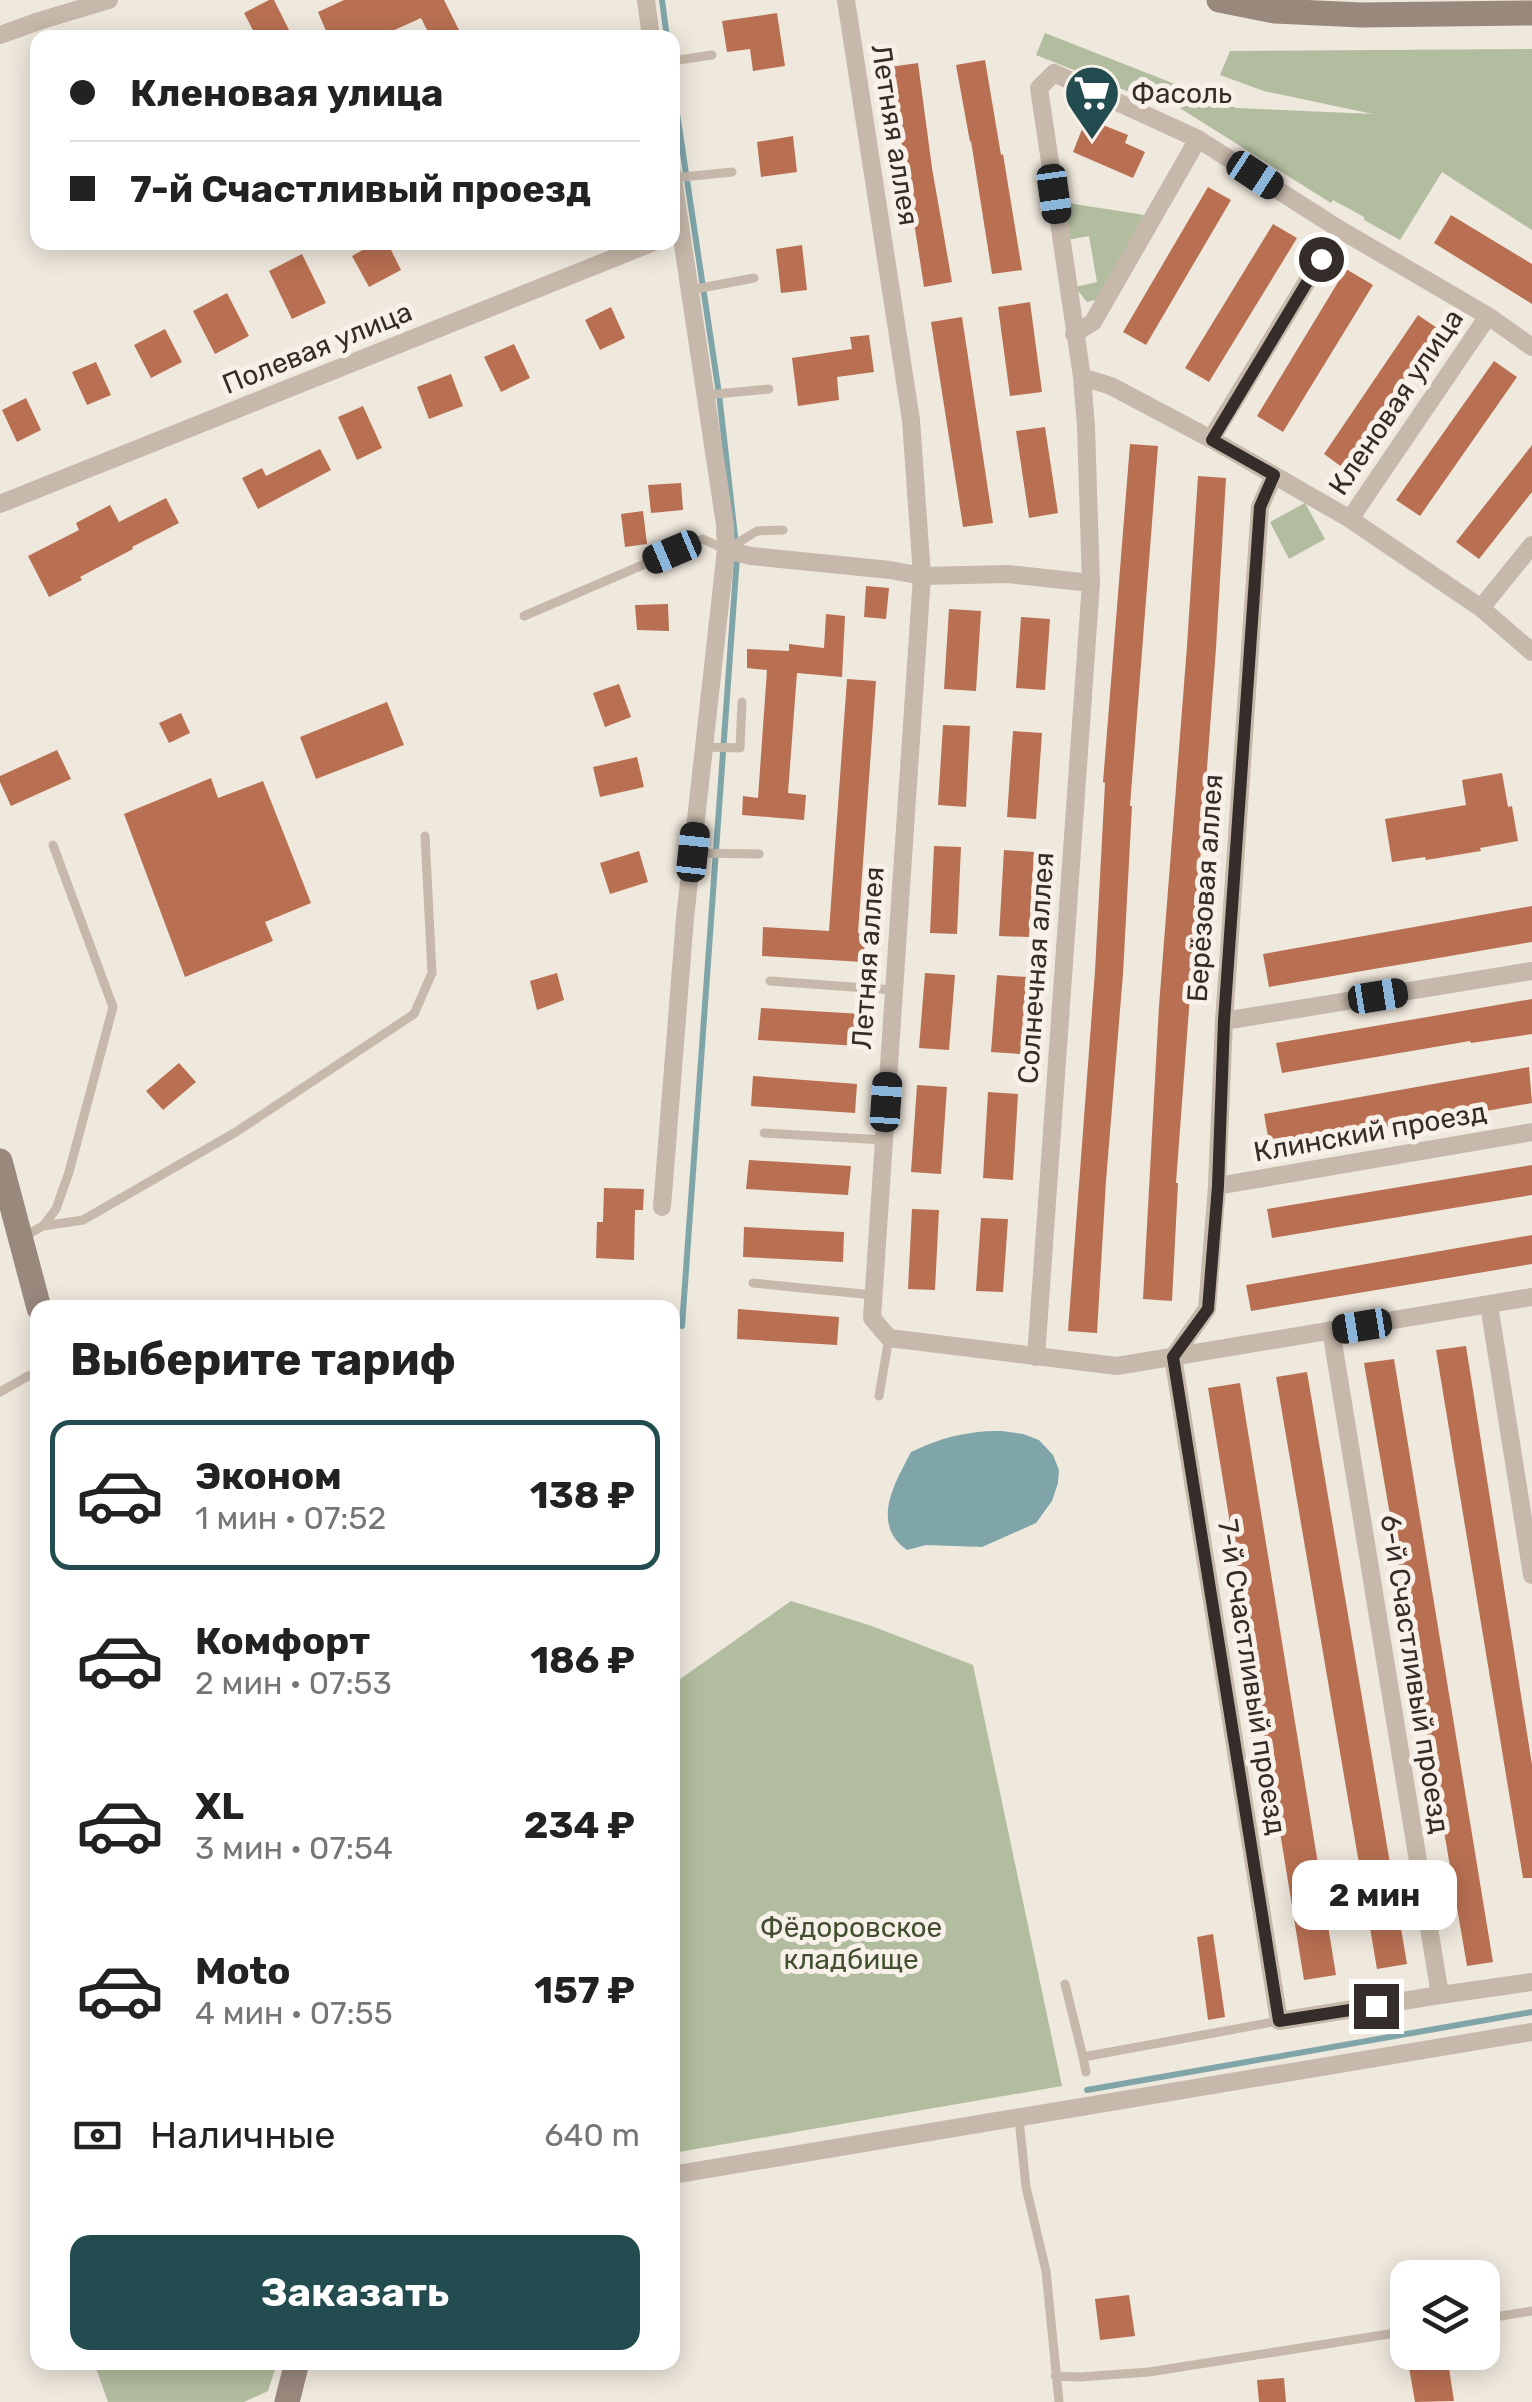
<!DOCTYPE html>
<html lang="ru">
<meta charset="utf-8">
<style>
:root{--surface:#fff;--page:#f6f6f6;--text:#222;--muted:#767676;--line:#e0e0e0;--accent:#234c51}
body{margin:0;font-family:Rubik,sans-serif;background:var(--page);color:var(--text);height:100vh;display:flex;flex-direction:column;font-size:38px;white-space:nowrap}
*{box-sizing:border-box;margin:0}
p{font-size:32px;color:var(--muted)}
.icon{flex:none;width:55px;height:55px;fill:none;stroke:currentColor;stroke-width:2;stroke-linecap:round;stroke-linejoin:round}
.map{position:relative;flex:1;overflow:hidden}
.panel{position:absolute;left:30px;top:1300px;width:650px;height:1070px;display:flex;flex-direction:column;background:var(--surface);border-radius:20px;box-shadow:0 5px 25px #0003}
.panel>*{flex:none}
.top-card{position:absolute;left:30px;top:30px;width:650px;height:220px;border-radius:20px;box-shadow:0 5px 25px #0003;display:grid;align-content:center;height:220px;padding:0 40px;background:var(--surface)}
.fabs{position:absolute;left:1390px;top:2260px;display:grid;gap:20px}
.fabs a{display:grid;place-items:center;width:110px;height:110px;border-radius:20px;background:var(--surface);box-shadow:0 5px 25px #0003;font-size:50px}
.end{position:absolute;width:45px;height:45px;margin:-22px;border:12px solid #342d29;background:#fff;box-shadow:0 0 0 5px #fff}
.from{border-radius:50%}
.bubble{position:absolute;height:70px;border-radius:20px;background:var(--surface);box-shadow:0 5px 25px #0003;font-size:32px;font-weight:700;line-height:70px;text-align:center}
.car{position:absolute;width:30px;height:60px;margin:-30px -15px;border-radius:12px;box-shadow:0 0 8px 2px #0007;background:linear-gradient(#222 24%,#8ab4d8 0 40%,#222 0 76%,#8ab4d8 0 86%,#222 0)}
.top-card b{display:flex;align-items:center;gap:35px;height:95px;font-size:38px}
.top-card b+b{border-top:2px solid var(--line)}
.top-card i{width:25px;height:25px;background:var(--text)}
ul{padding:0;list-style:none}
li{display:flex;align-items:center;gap:30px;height:150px;margin:0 20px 15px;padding:0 20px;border:5px solid transparent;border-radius:20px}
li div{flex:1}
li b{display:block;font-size:38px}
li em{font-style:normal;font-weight:700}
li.selected{border-color:var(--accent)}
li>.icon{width:90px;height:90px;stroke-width:1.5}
h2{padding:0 40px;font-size:45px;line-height:120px}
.pay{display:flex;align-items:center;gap:25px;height:110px;padding:0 40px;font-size:38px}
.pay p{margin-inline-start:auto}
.action{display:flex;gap:20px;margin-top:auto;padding:20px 40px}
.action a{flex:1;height:115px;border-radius:20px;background:var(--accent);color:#fff;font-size:40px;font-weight:700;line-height:115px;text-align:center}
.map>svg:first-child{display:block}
</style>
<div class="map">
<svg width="1532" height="2402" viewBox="0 0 1532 2402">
<rect width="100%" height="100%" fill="#efe8dd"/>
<!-- green -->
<path fill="#b1bd9e" d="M1045,33L1236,108L1373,114L1264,91L1220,75L1230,51L1532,49V230L1442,172L1400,240L1364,220V217L1333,200L1331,203L1167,100L1168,96L1138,82L1132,93L1036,55Z
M1062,202L1144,215L1099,299L1087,302L1075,287L1097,282L1089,236L1067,240Z
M1305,503L1325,539L1289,559L1270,522Z
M791,1601L869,1625L973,1665L1062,2086L673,2153V1684Z
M94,2363V2362L277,2363L268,2391L244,2402H108Z"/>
<!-- water -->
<path fill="#7fa5a9" d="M1002,1431L1023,1434L1039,1440L1053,1455L1059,1470L1058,1483L1052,1501L1036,1523L982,1547L926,1545L907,1550C870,1524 895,1483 911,1452C939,1438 970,1430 1002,1431Z"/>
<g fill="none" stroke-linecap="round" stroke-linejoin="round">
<!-- stream -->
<path stroke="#7fa5a9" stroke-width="6" d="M662,0L667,38
M672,80L719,394L736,545
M682,1326L737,557
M1087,2090L1532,2012"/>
</g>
<!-- building -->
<path fill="#b97052" d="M269,0H274L293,38H257L244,13Z
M344,0H444L463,38H431L421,18L377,38H329L318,12Z
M777,13L785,66L753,71L750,49L727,52L722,21Z
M985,60L1001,155L1003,154L1022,270L992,274L971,141L970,142L956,65Z
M918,63L932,168L952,282L924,287L890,67Z
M1084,124L1100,132L1103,125L1128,135L1125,143L1145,152L1133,178L1073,152Z
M793,136L797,172L761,177L757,142Z
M1208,187L1231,200L1146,345L1123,332Z
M1451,215L1532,264V304L1434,243Z
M1273,224L1297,238L1209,382L1185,368Z
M377,242H387L401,270L369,287L352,256Z
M802,245L807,290L781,293L776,249Z
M302,254L326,303L292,319L269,271Z
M1346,269L1373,285L1283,432L1257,416Z
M227,293L249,336L215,354L193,311Z
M1030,302L1042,392L1010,396L998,307Z
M611,307L625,338L600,350L585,320Z
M1418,315L1440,330L1346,470L1324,454Z
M962,317L993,523L963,527L931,322Z
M165,329L182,362L151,378L134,345Z
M869,335L874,372L837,377L839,400L798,406L792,358L852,349L850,337Z
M514,344L530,378L501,392L484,357Z
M1494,361L1517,377L1420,516L1396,500Z
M96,362L111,395L87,405L72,372Z
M451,374L463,406L429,419L417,387Z
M26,398L41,430L17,442L2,410Z
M363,406L382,448L357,460L338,417Z
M1045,427L1058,513L1029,518L1016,431Z
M1130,444L1158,446L1130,806H1132L1123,974L1106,1181L1097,1333L1068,1331L1095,971L1105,783L1103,782Z
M1532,445V492L1479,559L1456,542Z
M320,449L331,470L258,509L242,478L262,468L266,476Z
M1198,476L1226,478L1216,648L1176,1183H1178L1172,1301L1143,1299L1159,1006L1187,646Z
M681,483L683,510L651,513L648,485Z
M166,498L179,523L132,547L133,549L80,577L82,580L49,597L28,556L79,530L76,523L110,505L119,522Z
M643,511L647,544L625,547L621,514Z
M866,586L889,588L886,619L864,617Z
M668,604L669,631L637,630L635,605Z
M949,609L981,611L976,691L944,689Z
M826,614L845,616L842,677L797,673L788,793L806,795L804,820L742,815L743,796L758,798L767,670L747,668V649L789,651V644L824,648Z
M1021,617L1050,619L1045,690L1016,688Z
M847,679L876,681L858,933L866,934L863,962L762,956L763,927L829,931Z
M619,684L631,717L605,727L593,693Z
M387,702L404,745L316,779L300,737Z
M181,713L190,733L169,743L159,723Z
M943,725L970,726L966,807L938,805Z
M1013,731L1042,733L1036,819L1007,817Z
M57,750L71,779L11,806L0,782V776Z
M637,757L644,787L600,797L593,767Z
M1502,773L1508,807L1512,806L1518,841L1480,848L1481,851L1426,860L1425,857L1392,862L1385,819L1466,805L1462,780Z
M211,778L218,798L263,781L311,903L265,922L273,941L185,977L124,814Z
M934,846L961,847L957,934L930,933Z
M1004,850L1034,852L1029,937L999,936Z
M639,851L648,882L610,894L600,863Z
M1532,906V942L1269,987L1263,954Z
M557,973L564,1000L537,1010L530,981Z
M925,973L955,975L949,1050L919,1048Z
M997,975L1027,977L1020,1054L991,1052Z
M1532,999V1034L1471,1043L1470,1041L1282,1073L1276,1043Z
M761,1008L862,1014L859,1046L758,1040Z
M179,1063L196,1082L163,1110L146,1091Z
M1529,1067L1532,1103L1411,1124V1122L1270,1148L1264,1114Z
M753,1076L857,1084L855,1113L751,1106Z
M917,1085L947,1087L941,1174L911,1172Z
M988,1092L1018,1094L1013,1180L983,1178Z
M749,1160L851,1166L848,1195L746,1189Z
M1532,1165V1195L1272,1238L1267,1209Z
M604,1188L644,1189L643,1210H635L634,1260L596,1258L597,1222H603Z
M912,1209L939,1210L935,1290L908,1289Z
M981,1218L1008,1219L1003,1292L976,1291Z
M744,1227L844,1232L843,1262L743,1257Z
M1532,1235V1264L1251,1311L1246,1285Z
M738,1309L839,1317L837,1345L737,1339Z
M1466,1346L1532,1765V1878H1523L1436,1350Z
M1394,1359L1493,1962L1467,1966L1364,1363Z
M1307,1372L1407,1964L1377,1969L1276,1377Z
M1240,1383L1336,1975L1304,1980L1208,1388Z
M1213,1934L1225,2017L1208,2020L1197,1937Z
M1129,2295L1135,2336L1100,2340L1095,2299Z
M1447,2355L1454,2401L1415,2402L1408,2362Z
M1284,2378L1286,2402H1259L1257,2380Z"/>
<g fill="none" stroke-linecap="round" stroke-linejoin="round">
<!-- lane -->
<path stroke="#c6b8aa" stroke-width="9" d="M672,61L712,55
M673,178L732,172
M690,290L754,278
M706,395L769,389
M524,616L703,539L726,550L757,531L783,530
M704,747L740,748L742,702
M693,853L759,854
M770,981L894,990
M764,1133L884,1140
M43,1226L83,1220L236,1132L414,1014L432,973L425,836
M23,1237L43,1226L56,1209L69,1172L113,1007L53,845
M753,1283L873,1295
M0,1392L28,1376L38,1373
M879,1396L889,1338
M1065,1984L1083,2057
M1086,2072L1083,2057L1279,2021
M1019,2119L1026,2187L1046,2271L1059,2402
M1482,2319L1532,2311
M1055,2376L1080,2377L1149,2372L1408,2331"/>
<!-- street -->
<path stroke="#c6b8aa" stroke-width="18" d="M646,0L651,38
M846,0L911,420L922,576L872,1318L889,1338L1117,1366L1532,1297
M0,35L39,21L109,0
M1074,334L1093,322L1198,139
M1082,377L1111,386L1211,439L1350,519L1481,608L1532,652
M1211,439L1339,229
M1274,475L1260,507L1224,1021L1217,1186L1207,1309L1173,1357L1279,2021L1440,1995
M0,504L654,242
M1350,519L1488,316
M726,550L751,556L890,570L922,576L1008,574L1091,583
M1481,608L1532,545
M1224,1021L1532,971
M1217,1186L1532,1132
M662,1207L685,918L726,550L725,525L672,172
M1489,1305L1532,1575
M1331,1330L1440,1995L1532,1982
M1036,1357L1091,583L1086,427L1082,377L1039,88L1054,73L1198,139L1339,229L1488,316L1532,347
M672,2175L1532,2032"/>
<!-- secondary -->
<path stroke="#99887c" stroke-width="25" d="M1219,0L1275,11L1361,15L1532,13
M0,1161L39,1308
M287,2402L297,2362"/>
</g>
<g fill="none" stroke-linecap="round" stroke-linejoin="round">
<!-- route -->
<path stroke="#342d29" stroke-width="12" d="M1321,259L1212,440L1274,475L1260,507L1224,1021L1218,1186L1208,1309L1173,1357L1279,2021L1376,2006"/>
</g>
<!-- icons -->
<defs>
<g id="supermarket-pin" transform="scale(2.875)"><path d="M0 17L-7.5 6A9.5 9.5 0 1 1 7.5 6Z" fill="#234c51" stroke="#f7f1e9"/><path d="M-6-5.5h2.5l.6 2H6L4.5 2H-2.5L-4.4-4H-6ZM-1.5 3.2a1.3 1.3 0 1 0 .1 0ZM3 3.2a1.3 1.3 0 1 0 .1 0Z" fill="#fff"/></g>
</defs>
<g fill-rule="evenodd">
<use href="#supermarket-pin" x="1092" y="93"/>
</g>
<g text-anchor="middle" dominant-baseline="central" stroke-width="10" stroke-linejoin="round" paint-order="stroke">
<!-- poi labels -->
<g font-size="28" fill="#342d29" stroke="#f7f1e9" text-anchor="start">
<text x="1131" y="93">Фасоль</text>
</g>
<!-- street labels -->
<g font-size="28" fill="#342d29" stroke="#f7f1e9">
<text transform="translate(895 135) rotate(81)">Летняя аллея</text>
<text transform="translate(317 348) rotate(-22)">Полевая улица</text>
<text transform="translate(1396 402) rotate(-56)">Кленовая улица</text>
<text transform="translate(1205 888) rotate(-86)">Берёзовая аллея</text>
<text transform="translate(868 958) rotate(-86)">Летняя аллея</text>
<text transform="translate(1036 968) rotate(-86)">Солнечная аллея</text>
<text transform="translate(1370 1132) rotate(-10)">Клинский проезд</text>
<text transform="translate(1415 1674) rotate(81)">6-й Счастливый проезд</text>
<text transform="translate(1252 1677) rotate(81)">7-й Счастливый проезд</text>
</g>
<!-- park labels -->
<g font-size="28" fill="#42502f" stroke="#f7f1e9">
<text x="851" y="1927">Фёдоровское<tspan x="851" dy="32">кладбище</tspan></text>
</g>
</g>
</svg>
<div class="fabs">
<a><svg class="icon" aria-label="layers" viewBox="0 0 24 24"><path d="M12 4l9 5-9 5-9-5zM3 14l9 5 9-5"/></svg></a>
</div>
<i class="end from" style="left:1321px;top:259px"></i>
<i class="end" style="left:1376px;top:2006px"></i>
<div class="bubble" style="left:1292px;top:1860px;width:165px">2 мин</div>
<i class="car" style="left:1255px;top:175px;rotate:123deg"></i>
<i class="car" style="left:1054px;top:194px;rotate:172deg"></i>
<i class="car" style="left:672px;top:552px;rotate:247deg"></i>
<i class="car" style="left:693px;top:852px;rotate:6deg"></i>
<i class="car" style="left:1378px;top:996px;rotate:81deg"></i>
<i class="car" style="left:886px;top:1102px;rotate:4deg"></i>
<i class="car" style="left:1362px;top:1326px;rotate:261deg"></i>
<div class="top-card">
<b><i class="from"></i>Кленовая улица</b>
<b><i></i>7-й Счастливый проезд</b>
</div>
<section class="panel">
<h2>Выберите тариф</h2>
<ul>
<li class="selected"><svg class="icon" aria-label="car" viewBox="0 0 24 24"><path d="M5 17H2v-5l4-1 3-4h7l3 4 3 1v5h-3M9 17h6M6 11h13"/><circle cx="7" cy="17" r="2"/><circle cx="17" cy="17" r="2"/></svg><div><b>Эконом</b><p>1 мин · 07:52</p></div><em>138 ₽</em></li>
<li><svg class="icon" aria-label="car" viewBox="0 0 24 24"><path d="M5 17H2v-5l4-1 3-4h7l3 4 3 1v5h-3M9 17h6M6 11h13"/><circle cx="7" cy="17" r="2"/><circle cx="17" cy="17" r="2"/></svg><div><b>Комфорт</b><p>2 мин · 07:53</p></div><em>186 ₽</em></li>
<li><svg class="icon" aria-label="car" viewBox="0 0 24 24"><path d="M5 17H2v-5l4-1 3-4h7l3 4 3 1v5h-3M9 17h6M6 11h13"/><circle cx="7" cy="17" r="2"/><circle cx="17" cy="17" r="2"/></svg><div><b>XL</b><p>3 мин · 07:54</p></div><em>234 ₽</em></li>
<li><svg class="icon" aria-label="car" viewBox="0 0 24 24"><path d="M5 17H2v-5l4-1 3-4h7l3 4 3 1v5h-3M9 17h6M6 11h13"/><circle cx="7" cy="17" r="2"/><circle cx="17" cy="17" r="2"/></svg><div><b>Moto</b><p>4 мин · 07:55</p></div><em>157 ₽</em></li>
</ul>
<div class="pay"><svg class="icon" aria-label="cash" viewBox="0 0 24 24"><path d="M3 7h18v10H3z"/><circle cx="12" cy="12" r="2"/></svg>Наличные<p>640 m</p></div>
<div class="action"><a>Заказать</a></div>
</section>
</div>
